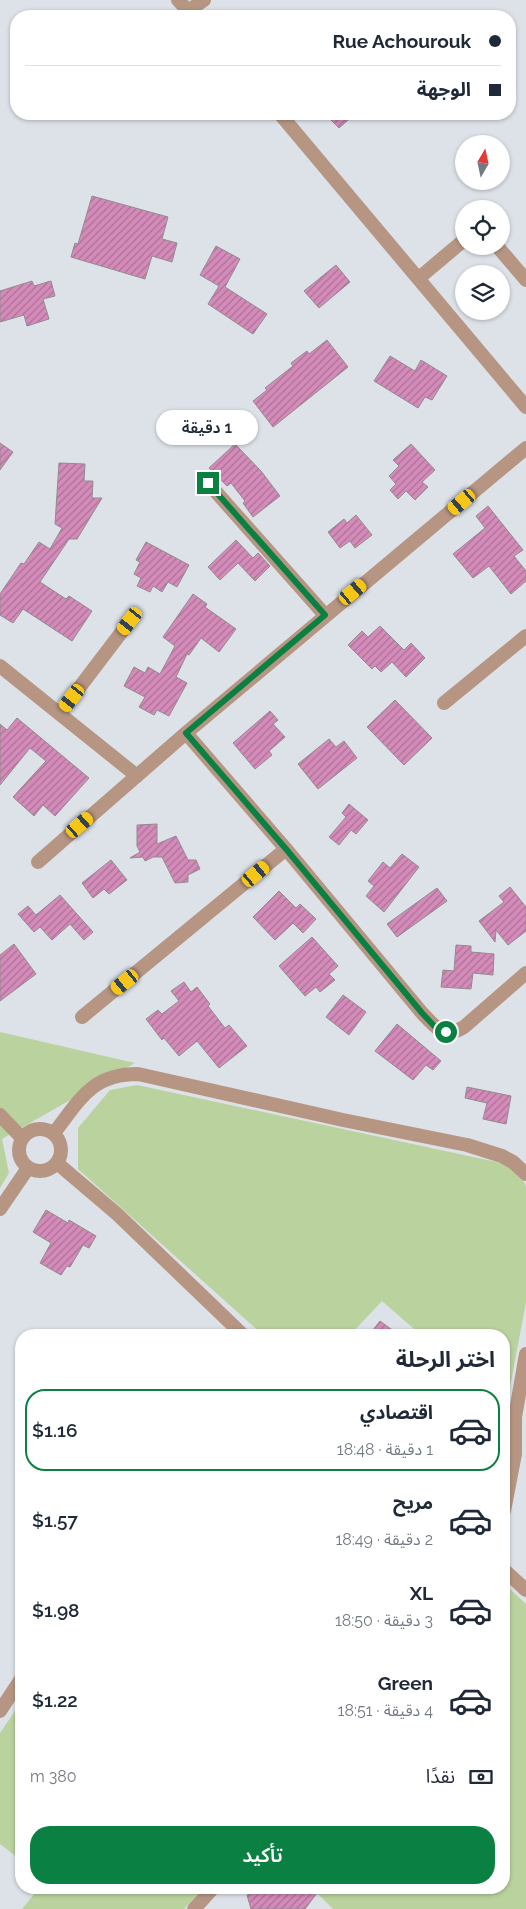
<!DOCTYPE html>
<html lang="ar">
<meta charset="utf-8">
<style>
:root{--surface:#fff;--page:#f2f2f3;--text:#1f2937;--muted:#747a83;--line:#e0e1e3;--accent:#0b8043}
body{margin:0;font-family:Raleway,"Noto Sans Arabic",sans-serif;background:var(--page);color:var(--text);direction:rtl;height:100vh;display:flex;flex-direction:column;font-size:19px;white-space:nowrap}
*{box-sizing:border-box;margin:0}
p{font-size:16px;color:var(--muted)}
.icon{flex:none;width:28px;height:28px;fill:none;stroke:currentColor;stroke-width:2;stroke-linecap:round;stroke-linejoin:round}
.map{position:relative;flex:1;overflow:hidden;direction:ltr}
.side{position:absolute;left:15px;top:1329px;width:495px;height:565px;display:flex;flex-direction:column;background:var(--surface);border-radius:20px;box-shadow:0 1px 4px #0004;direction:rtl}
.side>*{flex:none}
.guide{position:absolute;left:10px;top:10px;width:506px;height:110px;border-radius:20px;box-shadow:0 1px 4px #0004;direction:rtl;display:grid;align-content:center;height:110px;padding:0 15px;background:var(--surface)}
.needle{width:32px;rotate:9deg}
.controls{position:absolute;left:455px;top:135px;display:grid;gap:10px}
.controls a{display:grid;place-items:center;width:55px;height:55px;border-radius:50%;background:var(--surface);box-shadow:0 1px 4px #0004;font-size:25px}
.end{position:absolute;width:22px;height:22px;margin:-11px;border:6px solid #0b8043;background:#fff;box-shadow:0 0 0 2px #fff}
.from{border-radius:50%}
.bubble{position:absolute;height:35px;border-radius:18px;background:var(--surface);box-shadow:0 1px 4px #0004;font-size:16px;font-weight:600;line-height:35px;text-align:center;direction:rtl}
.car{position:absolute;width:15px;height:30px;margin:-15px -8px;border-radius:6px;box-shadow:0 0 4px 1px #0007;background:linear-gradient(#f5c518 24%,#345 0 40%,#f5c518 0 76%,#345 0 86%,#f5c518 0)}
.guide b{display:flex;align-items:center;gap:18px;height:48px;font-size:19px}
.guide b+b{border-top:1px solid var(--line)}
.guide i{width:12px;height:12px;background:var(--text)}
ul{padding:0;list-style:none}
li{display:flex;align-items:center;gap:15px;height:82px;margin:0 10px 8px;padding:0 5px;border:2px solid transparent;border-radius:20px}
li div{flex:1}
li b{display:block;font-size:19px}
li em{font-style:normal;font-weight:600}
li.active{border-color:var(--accent)}
li>.icon{width:45px;height:45px;stroke-width:1.5}
h2{padding:0 15px;font-size:22px;line-height:60px}
.pay{display:flex;align-items:center;gap:12px;height:55px;padding:0 15px;font-size:19px}
.pay p{margin-inline-start:auto}
.cta{display:flex;gap:10px;margin-top:auto;padding:10px 15px}
.cta a{flex:1;height:58px;border-radius:20px;background:var(--accent);color:#fff;font-size:20px;font-weight:600;line-height:58px;text-align:center}
.map>svg:first-child{display:block}
</style>
<div class="map">
<svg width="526" height="1909" viewBox="0 0 526 1909">
<defs>
<pattern id="building-hatch" width="6" height="6" patternUnits="userSpaceOnUse" patternTransform="scale(1.25)"><rect width="6" height="6" fill="#d48bb9"/><path d="M-1 1l2-2M0 6l6-6M5 7l2-2" fill="none" stroke="#ac7196"/></pattern>
</defs>
<rect width="100%" height="100%" fill="#dde2e9"/>
<!-- grass -->
<path fill="#bad29e" d="M0,1032L135,1063L2,1139L9,1173L0,1188Z
M137,1085L506,1164L524,1182L526,1187V1302L504,1419V1335H421L382,1301L350,1335H263L78,1169V1128L110,1090Z
M504,1587L509,1588L526,1604V1909H333L312,1888H504Z
M21,1702V1860L0,1844V1733Z
M39,1888H203L184,1909H22Z"/>
<!-- building -->
<path fill="url(#building-hatch)" stroke="#928b8f" d="M325,114H355L339,128Z
M92,196L168,217L162,239L177,243L172,262L152,256L145,279L71,257L75,243L78,244Z
M216,246L240,259L225,287L267,314L253,334L208,304L219,286L200,275Z
M336,265L350,282L319,308L304,291Z
M32,281L34,286L51,281L55,296L43,299L49,319L27,326L24,315L0,322V291Z
M327,340L348,367L273,427L253,401L267,390L265,388L293,366L291,363L307,351L309,354Z
M390,356L415,371L421,360L447,376L432,400L425,397L418,408L374,381Z
M0,443L13,452L0,470Z
M235,444L261,471L280,496L253,517L243,503L245,501L231,483L227,486L209,468Z
M411,444L435,470L422,482L428,487L415,500L406,491L398,499L390,490L396,484L389,476L399,466L393,460Z
M59,463L85,464L84,481H93L92,498H102L77,539H69L40,582L66,599L69,596L92,611L72,641L23,609L13,623L0,615V594L21,563L24,564L39,542L50,549L62,528L55,524Z
M488,506L523,550L514,556L526,571V581L511,594L489,566L473,578L453,554L485,528L476,516Z
M356,515L372,535L355,548L350,541L340,548L328,532L344,519L347,523Z
M236,540L253,558L258,553L270,566L255,581L238,563L220,580L208,567Z
M146,542L189,565L177,587L168,582L162,592L153,586L150,592L137,586L141,578L134,574L140,562L136,560Z
M193,594L207,604L205,607L236,629L219,652L201,638L189,655L187,654L176,677L187,683L169,716L157,710L154,715L139,707L145,697L124,686L134,667L145,673L148,667L160,674L175,646L163,637Z
M380,626L404,650L411,643L425,658L406,677L392,662L381,672L375,666L372,669L348,645L362,631L368,637Z
M395,700L432,738L404,765L367,727Z
M270,711L278,720L273,724L285,737L269,751L272,755L255,769L233,743Z
M17,718L89,778L55,816L43,805L34,816L13,797L46,761L30,748L0,785V724L7,730Z
M329,739L336,747L344,741L357,758L318,789L298,764Z
M349,804L368,820L356,834L351,830L339,845L329,837L346,817L342,813Z
M157,824V844L176,836L188,860H196L200,869L188,875V882L175,883L162,857H153L145,861L143,857L130,858L140,852L137,846V825Z
M402,854L419,867L384,912L366,896L374,886L368,881L383,862L390,868Z
M111,860L127,880L109,894L104,889L93,898L82,883Z
M510,887L526,907V931L508,945L496,930L495,942L479,921L504,902L499,896Z
M437,888L447,901L397,937L387,924Z
M279,891L296,908L300,904L316,919L303,933L293,923L275,940L253,917Z
M60,895L93,932L84,940L70,924L52,940L40,927L34,932L18,914L28,906L36,915Z
M312,937L338,966L329,974L335,980L320,992L316,987L305,996L279,966Z
M14,944L36,974L0,1001V955Z
M456,945L471,946V952L494,954L493,975L473,973L471,989L441,987L443,970L454,971Z
M184,982L191,992L197,987L210,1004L208,1006L225,1028L229,1025L247,1046L219,1068L197,1041L179,1056L164,1038L162,1040L146,1019L158,1010L162,1014L179,1001L171,991Z
M343,995L366,1012L349,1035L326,1017Z
M397,1024L441,1061L433,1070L426,1065L413,1080L375,1051Z
M467,1087L511,1096L506,1124L483,1119L487,1103L465,1098Z
M46,1210L68,1223L69,1220L96,1236L89,1248L83,1245L70,1267L67,1266L61,1275L40,1263L51,1243L33,1232Z
M380,1321L399,1335H369Z
M260,1888H309L317,1893L305,1909H251L247,1895L256,1893Z"/>
<g fill="none" stroke-linecap="round" stroke-linejoin="round">
<!-- minor -->
<path stroke="#b69683" stroke-width="14" d="M188,11L204,0
M497,246L526,280
M419,278L464,240
M208,483L325,615
M0,666L137,776
M444,703L526,636
M60,713L130,621
M186,733L286,849L422,1013C436,1027 443,1040 464,1027L526,973
M38,862L186,733L526,448
M82,1017L286,849
M0,1115L22,1138
M19 1150a21 21 0 1 1 42 0a21 21 0 1 1-42 0Z
M54,1133C80,1100 91,1074 138,1074L343,1120L467,1145L502,1156L513,1162L526,1174
M57,1163L117,1214L243,1335
M0,1209L28,1168
M504,1511L515,1454V1417L526,1354
M504,1570L526,1590
M0,1711L21,1679
M194,1909L213,1888"/>
<!-- tertiary -->
<path stroke="#b69683" stroke-width="14" d="M178,0L193,16
M280,114L526,407"/>
</g>
<g fill="none" stroke-linecap="round" stroke-linejoin="round">
<!-- route -->
<path stroke="#0b8043" stroke-width="6" d="M208,483L325,615L186,733L286,849L422,1013L436,1028L446,1032"/>
</g>
</svg>
<div class="controls">
<a><svg class="needle" viewBox="-14 -14 28 28"><path d="M0-13l5 13h-10z" fill="#e53935"/><path d="M0 13l5-13h-10z" fill="#747a83"/></svg></a>
<a><svg class="icon" aria-label="locate" viewBox="0 0 24 24"><circle cx="12" cy="12" r="6"/><path d="M12 2v4M12 18v4M2 12h4M18 12h4"/></svg></a>
<a><svg class="icon" aria-label="layers" viewBox="0 0 24 24"><path d="M12 4l9 5-9 5-9-5zM3 14l9 5 9-5"/></svg></a>
</div>
<i class="end from" style="left:446px;top:1032px"></i>
<i class="end" style="left:208px;top:483px"></i>
<div class="bubble" style="left:156px;top:410px;width:102px">1 دقيقة</div>
<i class="car" style="left:462px;top:502px;rotate:230deg"></i>
<i class="car" style="left:353px;top:592px;rotate:50deg"></i>
<i class="car" style="left:130px;top:621px;rotate:217deg"></i>
<i class="car" style="left:72px;top:698px;rotate:218deg"></i>
<i class="car" style="left:80px;top:825px;rotate:49deg"></i>
<i class="car" style="left:256px;top:874px;rotate:50deg"></i>
<i class="car" style="left:125px;top:982px;rotate:231deg"></i>
<div class="guide">
<b><i class="from"></i>Rue Achourouk</b>
<b><i></i>الوجهة</b>
</div>
<section class="side">
<h2>اختر الرحلة</h2>
<ul>
<li class="active"><svg class="icon" aria-label="car" viewBox="0 0 24 24"><path d="M5 17H2v-5l4-1 3-4h7l3 4 3 1v5h-3M9 17h6M6 11h13"/><circle cx="7" cy="17" r="2"/><circle cx="17" cy="17" r="2"/></svg><div><b>اقتصادي</b><p>1 دقيقة · 18:48</p></div><em>$1.16</em></li>
<li><svg class="icon" aria-label="car" viewBox="0 0 24 24"><path d="M5 17H2v-5l4-1 3-4h7l3 4 3 1v5h-3M9 17h6M6 11h13"/><circle cx="7" cy="17" r="2"/><circle cx="17" cy="17" r="2"/></svg><div><b>مريح</b><p>2 دقيقة · 18:49</p></div><em>$1.57</em></li>
<li><svg class="icon" aria-label="car" viewBox="0 0 24 24"><path d="M5 17H2v-5l4-1 3-4h7l3 4 3 1v5h-3M9 17h6M6 11h13"/><circle cx="7" cy="17" r="2"/><circle cx="17" cy="17" r="2"/></svg><div><b>XL</b><p>3 دقيقة · 18:50</p></div><em>$1.98</em></li>
<li><svg class="icon" aria-label="car" viewBox="0 0 24 24"><path d="M5 17H2v-5l4-1 3-4h7l3 4 3 1v5h-3M9 17h6M6 11h13"/><circle cx="7" cy="17" r="2"/><circle cx="17" cy="17" r="2"/></svg><div><b>Green</b><p>4 دقيقة · 18:51</p></div><em>$1.22</em></li>
</ul>
<div class="pay"><svg class="icon" aria-label="cash" viewBox="0 0 24 24"><path d="M3 7h18v10H3z"/><circle cx="12" cy="12" r="2"/></svg>نقدًا<p>380 m</p></div>
<div class="cta"><a>تأكيد</a></div>
</section>
</div>
